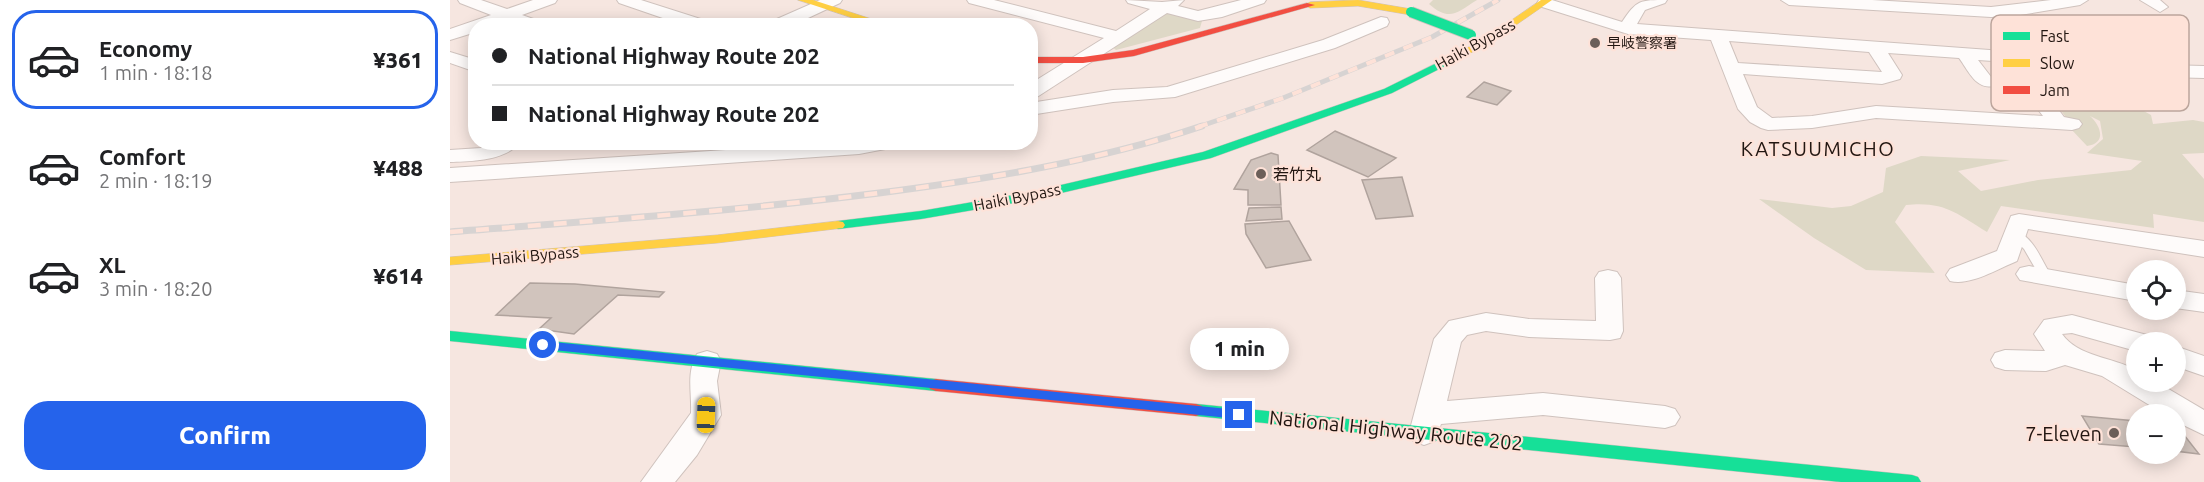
<!DOCTYPE html>
<meta charset="utf-8">
<style>
:root{--surface:#fff;--page:#f2f2f2;--text:#202124;--muted:#757577;--line:#e0e0e0;--accent:#2563eb}
body{margin:0;font-family:Ubuntu,"Noto Sans JP",sans-serif;background:var(--page);color:var(--text);height:100vh;display:flex;flex-direction:column;font-size:22px;white-space:nowrap}
*{box-sizing:border-box;margin:0}
p{font-size:20px;color:var(--muted)}
.icon{flex:none;width:33px;height:33px;fill:none;stroke:currentColor;stroke-width:2;stroke-linecap:round;stroke-linejoin:round}
.map{position:relative;flex:1;overflow:hidden}
.details{display:flex;flex-direction:column;background:var(--surface);width:450px}
.details>*{flex:none}
.top-card{position:absolute;left:18px;top:18px;width:570px;height:132px;border-radius:24px;box-shadow:0 3px 15px #0003;display:grid;align-content:center;height:132px;padding:0 24px;background:var(--surface)}
.fabs{position:absolute;left:1676px;top:260px;display:grid;gap:12px}
.fabs a{display:grid;place-items:center;width:60px;height:60px;border-radius:50%;background:var(--surface);box-shadow:0 3px 15px #0003;font-size:30px}
.end{position:absolute;width:27px;height:27px;margin:-14px;border:8px solid #2563eb;background:#fff;box-shadow:0 0 0 3px #fff}
.from{border-radius:50%}
.bubble{position:absolute;height:42px;border-radius:21px;background:var(--surface);box-shadow:0 3px 15px #0003;font-size:20px;font-weight:800;line-height:42px;text-align:center}
.car{position:absolute;width:18px;height:36px;margin:-18px -9px;border-radius:8px;box-shadow:0 0 4px 2px #0007;background:linear-gradient(#f5c518 24%,#345 0 40%,#f5c518 0 76%,#345 0 86%,#f5c518 0)}
.top-card b{display:flex;align-items:center;gap:21px;height:57px;font-size:22px}
.top-card b+b{border-top:2px solid var(--line)}
.top-card i{width:15px;height:15px;background:var(--text)}
ul{padding:10px 0 0;list-style:none}
li{display:flex;align-items:center;gap:18px;height:99px;margin:0 12px 9px;padding:0 12px;border:3px solid transparent;border-radius:24px}
li div{flex:1}
li b{display:block;font-size:22px}
li em{font-style:normal;font-weight:800}
li.current{border-color:var(--accent)}
li>.icon{width:54px;height:54px;stroke-width:1.5}
.primary-button{display:flex;gap:12px;margin-top:auto;padding:12px 24px}
.primary-button a{flex:1;height:69px;border-radius:24px;background:var(--accent);color:#fff;font-size:24px;font-weight:800;line-height:69px;text-align:center}
main{display:flex;flex:1;min-height:0}
.map>svg:first-child{display:block}
</style>
<main>
<section class="details">
<ul>
<li class="current"><svg class="icon" aria-label="car" viewBox="0 0 24 24"><path d="M5 17H2v-5l4-1 3-4h7l3 4 3 1v5h-3M9 17h6M6 11h13"/><circle cx="7" cy="17" r="2"/><circle cx="17" cy="17" r="2"/></svg><div><b>Economy</b><p>1 min · 18:18</p></div><em>¥361</em></li>
<li><svg class="icon" aria-label="car" viewBox="0 0 24 24"><path d="M5 17H2v-5l4-1 3-4h7l3 4 3 1v5h-3M9 17h6M6 11h13"/><circle cx="7" cy="17" r="2"/><circle cx="17" cy="17" r="2"/></svg><div><b>Comfort</b><p>2 min · 18:19</p></div><em>¥488</em></li>
<li><svg class="icon" aria-label="car" viewBox="0 0 24 24"><path d="M5 17H2v-5l4-1 3-4h7l3 4 3 1v5h-3M9 17h6M6 11h13"/><circle cx="7" cy="17" r="2"/><circle cx="17" cy="17" r="2"/></svg><div><b>XL</b><p>3 min · 18:20</p></div><em>¥614</em></li>
</ul>
<div class="primary-button"><a>Confirm</a></div>
</section>
<div class="map">
<svg width="1754" height="482" viewBox="0 0 1754 482">
<rect width="100%" height="100%" fill="#f6e6e0"/>
<!-- green -->
<path fill="#ded8c6" d="M983,0H1027C1006,13 1000,22 979,4Z
M721,13L752,21L750,28L666,50L661,46L710,15Z
M1633,93C1658,94 1678,102 1701,115L1703,124L1743,120L1754,122V153L1732,154L1754,179V222L1703,214L1704,228L1551,206L1537,232C1506,213 1494,201 1456,205L1445,222L1485,273L1416,270L1364,238L1309,199L1382,208L1401,206L1433,192L1436,168L1471,156L1560,160L1508,171L1531,191L1588,180L1681,170L1692,161L1637,153L1653,139L1650,121L1640,116C1651,126 1657,143 1637,146L1620,128H1630L1624,121L1618,120L1606,104L1634,111L1606,98Z"/>
<!-- building -->
<path fill="#d1c4bd" stroke="#b0a39d" stroke-width="1.5" d="M1034,82L1061,91L1047,105L1017,97Z
M885,131L946,158L918,177L857,150Z
M821,153L828,155L831,205H798V190L784,189L801,160Z
M952,177L963,216L926,219L912,180Z
M831,207L832,219L796,221L799,208Z
M839,221L861,260L816,268L796,234L795,224Z
M80,283L125,284L214,292L209,297L168,295L124,334L89,329L101,318L46,315Z
M1632,416L1686,421V447L1649,444Z
M1725,425L1727,426L1749,454L1725,451Z"/>
<g fill="none" stroke-linecap="round" stroke-linejoin="round">
<!-- lane casing -->
<g stroke="#cfc2bd" stroke-width="2">
<path id="lane" d="M1566,231C1584,237 1592,262 1602,277L1600,280H1592L1574,249L1560,235Z"/>
</g>
<!-- street casing -->
<g stroke="#cfc2bd" stroke-width="2">
<path id="street" d="M8,0H31L57,9L83,0H107L105,3L72,15L92,22L94,26H69L57,21L43,26H26V32L0,40V29L41,15L10,3Z
M167,0H191L260,22L262,26H236L169,3Z
M370,0H392L390,3L341,26H318L320,22Z
M517,0H544L666,31L700,9L678,3L676,0L712,2L734,0L728,6L748,11L791,0H816L814,3L772,17L748,21L717,13L587,97L580,99V84L654,38L519,3Z
M1089,0H1102L1172,22C1187,0 1189,0 1217,0L1215,3L1195,10L1187,24L1608,55L1715,65L1754,66V78L1715,77L1591,64L1596,93L1614,117L1629,120L1632,124L1629,128L1622,130L1426,118L1362,128L1318,130L1311,128L1300,122L1288,109L1261,40L1178,34L1089,6L1087,3ZM1279,41L1419,52L1432,72L1288,63ZM1438,53L1509,58C1518,70 1526,90 1543,86L1545,82L1528,60L1573,63L1576,94L1593,116L1426,106L1362,116L1322,118L1307,107L1293,74L1432,84L1450,79L1452,75Z
M1331,0H1422L1541,7L1601,0H1638L1630,5L1564,16L1541,17L1339,5Z
M1690,0H1710L1718,7L1710,12Z
M931,17L937,18L939,22L937,26L885,48L725,97L663,102L580,115V103L663,90L717,87L873,40Z
M0,52L26,60V72L0,63Z
M42,142H70C56,161 21,161 0,162V150L31,148Z
M397,142H454L451,146L409,154L0,182V168Z
M1569,214L1754,241V257L1578,229L1567,261C1547,269 1521,286 1500,281L1496,275L1500,269L1547,251L1561,216Z
M1579,266L1686,285V301L1570,280L1566,274L1570,268Z
M1158,270L1167,272L1171,278L1173,331L1170,338L1160,340L1079,337L1036,331L1017,335L1011,342L997,401L1093,393L1215,406L1225,409L1230,417L1225,425L1215,428L1093,415L991,424L985,441L974,445L963,441L959,433L984,339L999,321L1036,313L1079,319L1146,321L1145,278L1149,272Z
M1725,290L1754,294V312L1725,308Z
M1622,315L1697,335L1701,342H1686V351L1622,333L1612,334C1628,357 1663,357 1686,370V381H1705L1754,410V435L1725,421V414H1714L1652,376L1615,365L1596,371L1555,370L1545,367L1541,360L1545,353L1555,350L1595,351L1584,334L1594,320Z
M1725,346L1754,356V376L1725,366Z
M257,351L267,354L271,361L267,381L271,415L247,455L225,482H191L241,413C242,392 236,373 247,354Z"/>
</g>
<!-- fast casing -->
<g stroke="#cfc2bd" stroke-width="1">
<path id="fast" d="M999,57L1004,60L1003,62L942,93L761,158L581,200L471,219L388,229L381,225L388,221L471,211L581,192L753,152L934,89Z
M0,331L486,379L492,381L494,385L492,389L486,391L0,341Z
M746,404L1462,475L1468,477L1471,482H1391L746,416L740,414L738,410L740,406Z"/>
</g>
<!-- slow casing -->
<g stroke="#cfc2bd" stroke-width="1">
<path id="slow" d="M348,0H363L443,26H427Z
M908,0L961,9L966,12L961,15L908,6L860,8L855,5L860,2Z
M1091,0H1102L1040,43L1003,62L999,63L994,60L1034,39Z
M388,221L393,222L395,225L393,228L267,243L0,265V257L267,235Z"/>
</g>
<!-- jam casing -->
<g stroke="#cfc2bd" stroke-width="1">
<path id="jam" d="M857,3L865,5L684,56L633,63H580V57H633L683,50Z
M486,379L746,404L752,406L754,410L752,414L746,416L486,391L480,389L478,385L480,381Z"/>
</g>
<!-- lane -->
<use href="#lane" fill="#fefbfa" fill-rule="evenodd"/>
<!-- street -->
<use href="#street" fill="#fefbfa" fill-rule="evenodd"/>
<!-- fast -->
<use href="#fast" fill="#16e098" fill-rule="evenodd"/>
<!-- slow -->
<use href="#slow" fill="#ffcf43" fill-rule="evenodd"/>
<!-- jam -->
<use href="#jam" fill="#f24e42" fill-rule="evenodd"/>
<!-- rail-far1 casing -->
<g stroke="#d7d3d2" stroke-width="5">
<path id="rail-far1" d="M748,127L833,98L982,37L1048,0"/>
</g>
<!-- rail casing -->
<g stroke="#d7d3d2" stroke-width="7">
<path id="rail" d="M0,232C143,221 286,211 429,193C538,179 648,161 752,126"/>
</g>
<!-- rail-far1 -->
<use href="#rail-far1" stroke="#fee2d8" stroke-width="4" stroke-dasharray="10" stroke-linecap="butt"/>
<!-- rail -->
<use href="#rail" stroke="#fee2d8" stroke-width="4.5" stroke-dasharray="13" stroke-linecap="butt"/>
<!-- fast-bridge casing -->
<g stroke="#cfc2bd" stroke-width="12" stroke-linecap="butt">
<path id="fast-bridge" d="M961,12L1021,35"/>
</g>
<!-- fast-bridge -->
<use href="#fast-bridge" stroke="#16e098" stroke-width="10"/>
</g>
<!-- route -->
<path fill="#2563eb" d="M93,341L789,410L795,415L789,419L93,349L88,345Z"/>
<!-- markers -->
<g fill="#6c5f59" stroke="#fee2d8" stroke-width="2">
<circle cx="1145" cy="43" r="6"/>
<circle cx="811" cy="174" r="6"/>
<circle cx="1664" cy="433" r="6"/>
</g>
<g text-anchor="middle" dominant-baseline="central" stroke-width="4.5" stroke-linejoin="round" paint-order="stroke">
<!-- far-poi labels -->
<g font-size="14" fill="#221611" stroke="#fee2d8" text-anchor="start">
<text x="1157" y="43">早岐警察署</text>
</g>
<!-- street labels -->
<g font-size="16" fill="#221611" stroke="#fee2d8">
<text transform="translate(1025 44) rotate(-29)">Haiki Bypass</text>
<text transform="translate(567 197) rotate(-11)">Haiki Bypass</text>
<text transform="translate(85 255) rotate(-5)">Haiki Bypass</text>
</g>
<!-- poi labels -->
<g font-size="16" fill="#221611" stroke="#fee2d8" text-anchor="start">
<text x="823" y="174">若竹丸</text>
</g>
<!-- quarter labels -->
<g font-size="20" letter-spacing="1.5" fill="#221611" stroke="#fee2d8">
<text x="1368" y="148">KATSUUMICHO</text>
</g>
<!-- near-street labels -->
<g font-size="20" fill="#221611" stroke="#fee2d8">
<text transform="translate(946 430) rotate(6)">National Highway Route 202</text>
</g>
<!-- near-poi labels -->
<g font-size="20" fill="#221611" stroke="#fee2d8" text-anchor="end">
<text x="1652" y="433">7-Eleven</text>
</g>
</g>
<!-- legend -->
<rect x="1541" y="15" width="198" height="96" rx="9" fill="#fee2d8" stroke="#bca59c" stroke-width="1.5"/>
<rect x="1553" y="32" width="27" height="8" fill="#16e098"/>
<rect x="1553" y="59" width="27" height="8" fill="#ffcf43"/>
<rect x="1553" y="86" width="27" height="8" fill="#f24e42"/>
<g font-size="16" fill="#221611">
<text x="1590" y="42">Fast</text>
<text x="1590" y="69">Slow</text>
<text x="1590" y="96">Jam</text>
</g>
</svg>
<div class="fabs">
<a><svg class="icon" aria-label="locate" viewBox="0 0 24 24"><circle cx="12" cy="12" r="6"/><path d="M12 2v4M12 18v4M2 12h4M18 12h4"/></svg></a>
<a>+</a>
<a>−</a>
</div>
<i class="end from" style="left:93px;top:345px"></i>
<i class="end" style="left:789px;top:415px"></i>
<div class="bubble" style="left:740px;top:328px;width:99px">1 min</div>
<i class="car" style="left:256px;top:415px;rotate:2deg"></i>
<div class="top-card">
<b><i class="from"></i>National Highway Route 202</b>
<b><i></i>National Highway Route 202</b>
</div>
</div>
</main>
